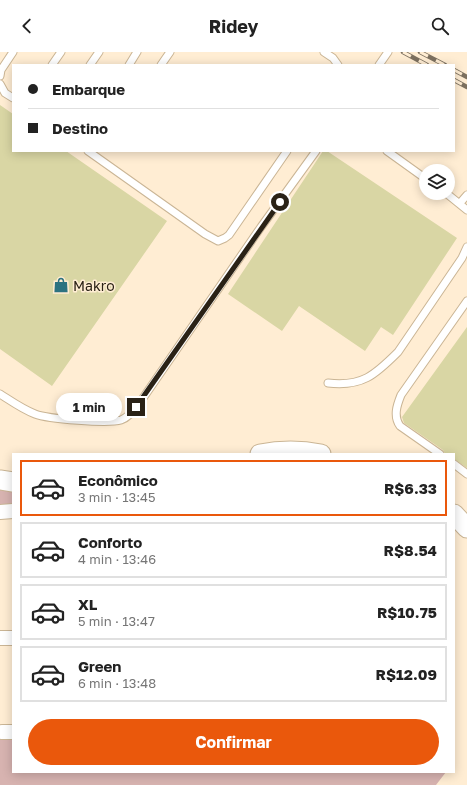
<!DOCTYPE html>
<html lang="pt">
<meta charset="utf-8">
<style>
:root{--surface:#fff;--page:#f6f6f6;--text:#222;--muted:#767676;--line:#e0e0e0;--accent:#ea580c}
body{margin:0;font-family:"Golos Text",sans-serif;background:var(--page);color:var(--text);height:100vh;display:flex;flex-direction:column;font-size:15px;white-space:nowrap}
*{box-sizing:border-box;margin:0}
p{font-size:13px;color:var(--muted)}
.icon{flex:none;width:22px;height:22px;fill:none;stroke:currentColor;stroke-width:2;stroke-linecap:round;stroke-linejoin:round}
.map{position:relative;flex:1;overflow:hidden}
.sheet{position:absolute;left:12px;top:401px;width:443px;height:320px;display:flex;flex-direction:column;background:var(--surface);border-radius:0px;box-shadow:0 2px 10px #0003}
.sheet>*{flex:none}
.top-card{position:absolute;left:12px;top:12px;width:443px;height:88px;border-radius:0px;box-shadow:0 2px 10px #0003;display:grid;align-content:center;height:88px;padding:0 16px;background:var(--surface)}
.tools{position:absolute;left:419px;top:112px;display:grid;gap:8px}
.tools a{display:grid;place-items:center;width:36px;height:36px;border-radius:50%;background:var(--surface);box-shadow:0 2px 10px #0003;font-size:20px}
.end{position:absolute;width:18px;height:18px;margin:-9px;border:5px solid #2a2216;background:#fff;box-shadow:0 0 0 2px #fff}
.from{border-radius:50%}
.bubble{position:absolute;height:28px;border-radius:14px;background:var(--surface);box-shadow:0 2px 10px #0003;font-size:13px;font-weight:700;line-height:28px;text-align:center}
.top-card b{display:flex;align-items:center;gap:14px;height:38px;font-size:15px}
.top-card b+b{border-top:1px solid var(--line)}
.top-card i{width:10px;height:10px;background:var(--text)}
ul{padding:7px 0 0;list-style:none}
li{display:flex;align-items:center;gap:12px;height:56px;margin:0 8px 6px;padding:0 8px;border:2px solid var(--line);border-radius:0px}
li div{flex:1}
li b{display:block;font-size:15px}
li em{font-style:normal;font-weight:700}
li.selected{border-color:var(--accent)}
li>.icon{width:36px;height:36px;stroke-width:1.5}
.button{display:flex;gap:8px;margin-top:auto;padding:8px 16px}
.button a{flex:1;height:46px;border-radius:24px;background:var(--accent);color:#fff;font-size:16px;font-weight:700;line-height:46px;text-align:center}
header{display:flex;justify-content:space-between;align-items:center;height:52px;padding:0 16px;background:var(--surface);font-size:18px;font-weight:700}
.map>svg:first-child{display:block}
</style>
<header><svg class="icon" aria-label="back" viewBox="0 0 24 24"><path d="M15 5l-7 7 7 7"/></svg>Ridey<svg class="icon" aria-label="search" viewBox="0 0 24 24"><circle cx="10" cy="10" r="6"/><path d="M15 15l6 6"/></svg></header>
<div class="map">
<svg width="467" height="733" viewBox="0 0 467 733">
<rect width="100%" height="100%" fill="#ffedd3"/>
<!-- green -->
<path fill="#d7b3b0" d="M0,434L13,437V452H0Z
M0,685L13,686V720H446L436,733H0Z"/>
<!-- building -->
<path fill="#d9d6a4" d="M0,53L13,62V99H66L167,169L52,334L0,297Z
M323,99H327L457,186L393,283L381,275L365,299L299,254L282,279L228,242Z
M467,275V416L454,407V402H445L443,398L404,371L402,365Z"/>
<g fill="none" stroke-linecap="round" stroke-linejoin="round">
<!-- lane casing -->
<g stroke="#cab595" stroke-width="9">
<path id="lane" d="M324,0L333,6L338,13
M52,13L61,0
M90,13L99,0
M129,13L137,0
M161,13L170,0
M379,13L388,0
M0,24L1,18L13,0
M0,32L5,41L13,46
M88,99L205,182L218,189L225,186L229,183L287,99
M387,99L426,127
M446,141L467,158
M460,151L467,143
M328,331C362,335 375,323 398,300L462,206L467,195
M0,342C11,349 22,357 35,362C48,367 108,372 121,368C130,365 136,355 141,349L261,175L316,99
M440,402L400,374C393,364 397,353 401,343L467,249
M454,412L467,422"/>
</g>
<!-- street casing -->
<g stroke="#cab595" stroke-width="16">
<path id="street" d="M0,460L13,459
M0,586H13
M2,680H13"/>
</g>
<!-- secondary casing -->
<g stroke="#cab595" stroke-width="21">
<path id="secondary" d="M260,402C281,398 300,398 321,402
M0,428L13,430
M454,462L467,476"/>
</g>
<!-- lane -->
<use href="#lane" stroke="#fff" stroke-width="7"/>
<!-- street -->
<use href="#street" stroke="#fff" stroke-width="14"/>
<!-- secondary -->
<use href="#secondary" stroke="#fff" stroke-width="19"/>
<!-- rail casing -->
<g stroke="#7c705f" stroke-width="4.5">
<path id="rail" d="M403,0L427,13
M420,0L445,13
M454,18L467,25
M454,28L467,35"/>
</g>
<!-- rail -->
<use href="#rail" stroke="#ffedd3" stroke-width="3" stroke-dasharray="9" stroke-linecap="butt"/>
</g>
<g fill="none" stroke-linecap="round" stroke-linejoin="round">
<!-- route -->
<path stroke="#2a2216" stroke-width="5" d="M136,355L280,150"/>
</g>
<!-- icons -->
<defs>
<g id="shop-bare" transform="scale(1.2)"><path d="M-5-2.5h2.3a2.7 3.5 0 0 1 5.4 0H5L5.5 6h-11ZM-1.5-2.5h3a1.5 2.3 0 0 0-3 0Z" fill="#2c7280" stroke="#ffedd3" stroke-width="2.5" paint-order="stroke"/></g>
</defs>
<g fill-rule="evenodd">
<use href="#shop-bare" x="61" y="233"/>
</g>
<g text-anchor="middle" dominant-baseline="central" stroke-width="3" stroke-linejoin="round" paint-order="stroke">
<!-- poi labels -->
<g font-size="14" fill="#2a2216" stroke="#ffedd3" text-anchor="start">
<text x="73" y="233">Makro</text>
</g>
</g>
</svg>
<div class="tools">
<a><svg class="icon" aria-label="layers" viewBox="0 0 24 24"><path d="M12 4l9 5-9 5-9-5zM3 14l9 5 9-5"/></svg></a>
</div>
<i class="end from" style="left:280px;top:150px"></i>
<i class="end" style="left:136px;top:355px"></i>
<div class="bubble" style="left:56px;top:341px;width:66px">1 min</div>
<div class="top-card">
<b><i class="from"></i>Embarque</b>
<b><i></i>Destino</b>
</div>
<section class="sheet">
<ul>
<li class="selected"><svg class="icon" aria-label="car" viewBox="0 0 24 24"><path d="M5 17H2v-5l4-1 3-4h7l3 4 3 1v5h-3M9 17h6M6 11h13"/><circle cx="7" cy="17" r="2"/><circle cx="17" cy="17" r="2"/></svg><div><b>Econômico</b><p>3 min · 13:45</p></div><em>R$6.33</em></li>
<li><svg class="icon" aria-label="car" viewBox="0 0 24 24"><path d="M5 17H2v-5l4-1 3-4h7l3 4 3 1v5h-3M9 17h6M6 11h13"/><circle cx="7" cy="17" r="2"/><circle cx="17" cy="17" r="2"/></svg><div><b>Conforto</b><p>4 min · 13:46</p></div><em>R$8.54</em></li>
<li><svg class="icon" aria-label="car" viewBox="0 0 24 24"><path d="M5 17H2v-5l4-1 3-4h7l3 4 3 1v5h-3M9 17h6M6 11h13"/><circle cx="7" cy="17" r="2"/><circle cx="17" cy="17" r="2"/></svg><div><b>XL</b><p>5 min · 13:47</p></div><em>R$10.75</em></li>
<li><svg class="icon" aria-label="car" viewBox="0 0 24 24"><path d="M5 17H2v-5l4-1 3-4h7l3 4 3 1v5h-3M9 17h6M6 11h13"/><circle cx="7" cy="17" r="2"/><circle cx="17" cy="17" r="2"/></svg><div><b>Green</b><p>6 min · 13:48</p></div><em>R$12.09</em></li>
</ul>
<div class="button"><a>Confirmar</a></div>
</section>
</div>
